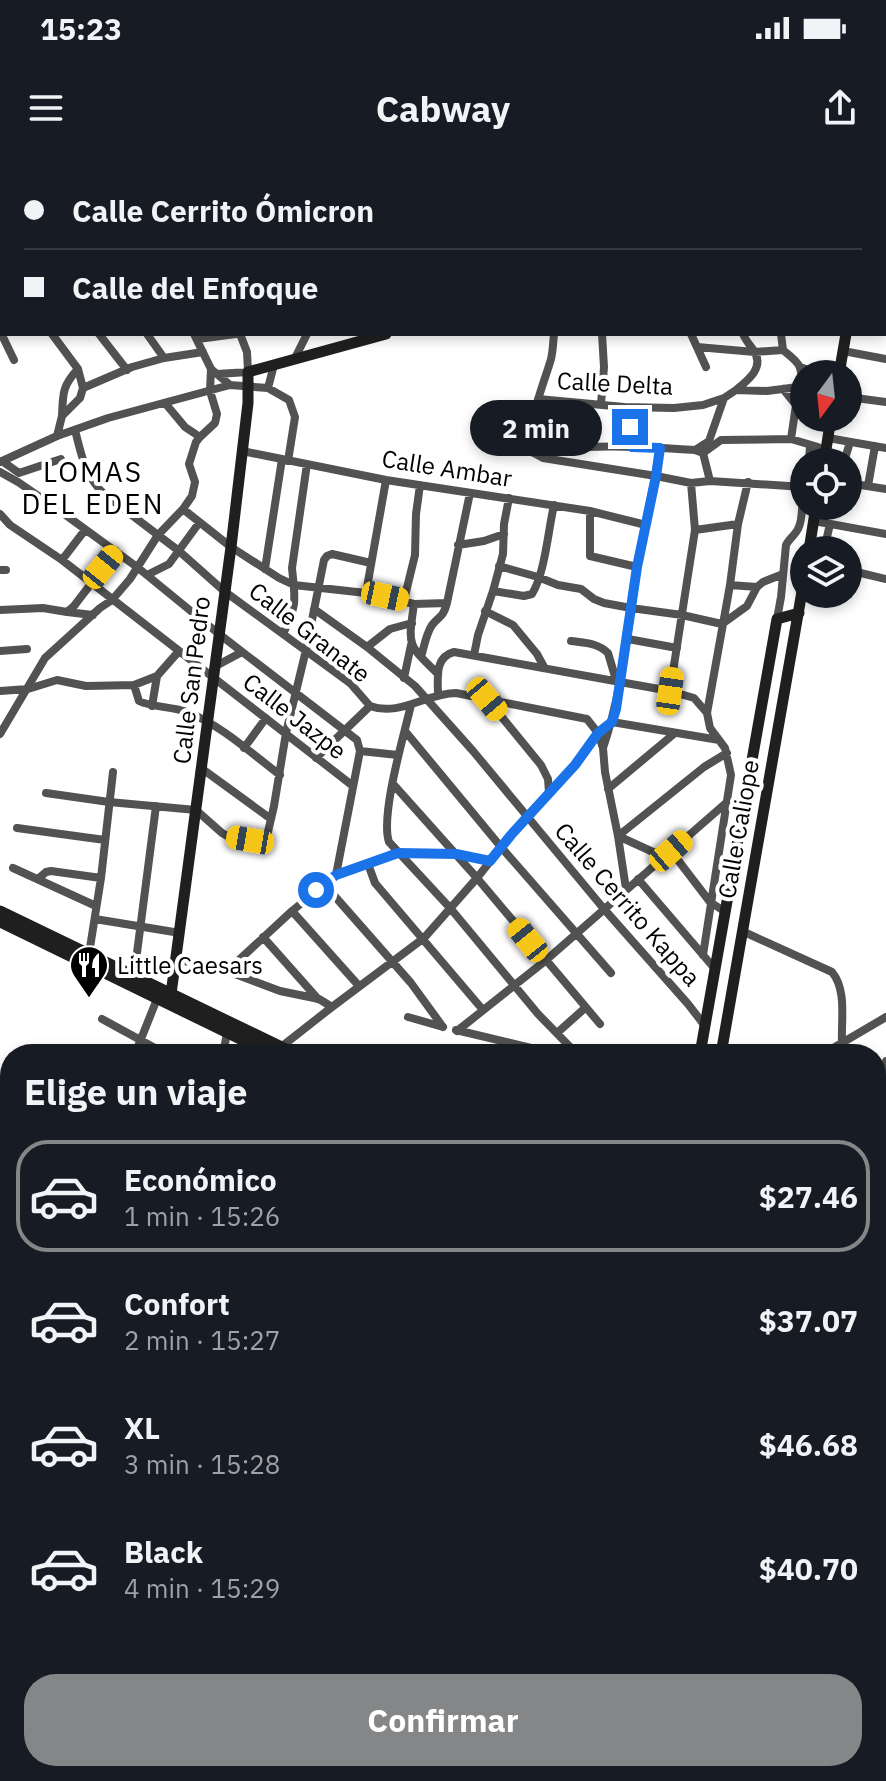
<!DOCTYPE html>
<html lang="es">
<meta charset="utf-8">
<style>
:root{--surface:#171b24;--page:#20242c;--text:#f1f3f6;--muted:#9ea1a6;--line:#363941;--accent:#858687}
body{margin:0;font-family:"IBM Plex Sans",sans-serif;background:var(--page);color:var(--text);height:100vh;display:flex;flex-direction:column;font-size:30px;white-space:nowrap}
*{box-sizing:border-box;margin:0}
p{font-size:26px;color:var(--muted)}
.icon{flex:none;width:44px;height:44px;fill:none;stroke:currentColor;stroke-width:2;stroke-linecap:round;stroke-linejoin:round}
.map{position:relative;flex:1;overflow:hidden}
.details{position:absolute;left:0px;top:884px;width:886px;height:738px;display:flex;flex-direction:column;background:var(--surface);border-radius:32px 32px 0 0;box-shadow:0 4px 12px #0003}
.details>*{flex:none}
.guide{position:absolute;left:0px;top:0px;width:886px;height:176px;box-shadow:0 4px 12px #0003;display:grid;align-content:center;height:176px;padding:0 24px;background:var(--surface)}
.needle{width:52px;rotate:195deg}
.buttons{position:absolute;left:790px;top:200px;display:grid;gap:16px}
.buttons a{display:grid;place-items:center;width:72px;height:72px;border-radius:50%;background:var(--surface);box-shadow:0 4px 12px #0003;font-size:40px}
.end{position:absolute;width:36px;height:36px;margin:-18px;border:10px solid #1a73e8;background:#fff;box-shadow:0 0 0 4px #fff}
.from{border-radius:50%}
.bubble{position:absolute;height:56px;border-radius:28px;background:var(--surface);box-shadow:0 4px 12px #0003;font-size:26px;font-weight:800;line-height:56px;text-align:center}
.car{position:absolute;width:24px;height:48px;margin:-24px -12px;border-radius:10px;box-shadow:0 0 6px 2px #0007;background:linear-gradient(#f5c518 24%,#345 0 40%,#f5c518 0 76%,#345 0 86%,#f5c518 0)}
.guide b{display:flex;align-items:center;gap:28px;height:76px;font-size:30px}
.guide b+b{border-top:2px solid var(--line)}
.guide i{width:20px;height:20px;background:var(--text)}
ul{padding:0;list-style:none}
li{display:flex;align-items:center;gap:24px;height:112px;margin:0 16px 12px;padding:0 8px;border:4px solid transparent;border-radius:32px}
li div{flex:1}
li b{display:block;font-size:30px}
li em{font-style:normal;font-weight:800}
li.on{border-color:var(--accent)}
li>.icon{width:72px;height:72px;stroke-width:1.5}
h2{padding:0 24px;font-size:36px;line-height:96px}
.action{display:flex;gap:16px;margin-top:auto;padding:16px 24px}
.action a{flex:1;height:92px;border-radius:32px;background:var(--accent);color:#fff;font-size:32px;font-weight:800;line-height:92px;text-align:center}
.status{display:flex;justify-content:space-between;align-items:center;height:56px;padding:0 40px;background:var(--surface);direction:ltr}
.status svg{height:22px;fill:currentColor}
header{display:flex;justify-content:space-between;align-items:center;height:104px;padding:0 24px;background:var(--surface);font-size:36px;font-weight:800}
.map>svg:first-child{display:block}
</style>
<div class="status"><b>15:23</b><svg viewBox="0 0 49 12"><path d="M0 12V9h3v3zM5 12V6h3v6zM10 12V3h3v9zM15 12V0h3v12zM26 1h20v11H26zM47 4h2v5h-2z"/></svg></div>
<header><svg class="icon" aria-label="menu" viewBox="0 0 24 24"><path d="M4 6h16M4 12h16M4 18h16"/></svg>Cabway<svg class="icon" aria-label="share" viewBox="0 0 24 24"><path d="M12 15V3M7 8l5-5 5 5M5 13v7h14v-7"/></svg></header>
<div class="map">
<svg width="886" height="1621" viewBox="0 0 886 1621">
<rect width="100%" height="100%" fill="#fff"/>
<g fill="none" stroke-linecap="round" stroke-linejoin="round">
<!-- street -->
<path stroke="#525252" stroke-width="8" d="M13,0L14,2
M62,0L63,2
M109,0L111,2
M222,0L223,2
M274,0L276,2
M409,0L420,2
M537,0L543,2
M31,2L33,0
M166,2L169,0
M585,2L586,0
M695,2L696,0
M746,2L748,0
M868,2L869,0
M884,24L886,25
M0,27L2,25
M0,42L2,45
M884,69H886
M0,104L2,107
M884,112H886
M0,124L2,123
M0,171L14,200
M52,174L78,209L83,228L80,238L62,256L57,276
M99,174L127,210
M147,174L164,198
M194,174L211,209L230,225
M691,174L706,207
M198,179L236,174
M697,187L755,192L783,190
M843,191L886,199
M294,200L307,174
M800,207L817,213
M217,214L248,212L247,192L240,174
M83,228L132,207L164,198L203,192
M268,228L274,205
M783,229L796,245L791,279
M736,230C747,221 765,208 754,191C750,185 746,181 743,174
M848,237L886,242
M538,239L624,247L674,248L703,245L724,238L736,230L767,231L798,227L801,225C803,205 798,202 783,190L781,174
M601,244L604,207L602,174
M624,247L630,267L632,287
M62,256C63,234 62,226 78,209
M75,270C81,294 85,316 104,334L179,391L224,431L350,523L370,546
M200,277L215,263L217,254L210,231L211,209
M828,278L886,288
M695,290L709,281L724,238
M242,291L386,320L590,351L646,365
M534,293C586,283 642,287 695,290L703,293L721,280L791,279L818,287
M534,293L543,298L656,316L691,323L710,321L804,327
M534,293C524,268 544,224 551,199C553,191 553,183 554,174
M703,293L710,321
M2,301L19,313L61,299
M0,302L57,276L108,258L230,225L268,228L289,240L295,257L288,301
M809,302L810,285
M844,302L850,282
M0,312L18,322L56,348L137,407L219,474L357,580L360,591L336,715
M848,323L886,329
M868,326L875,286
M183,349L231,387L279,418L294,425L366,433L414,444L447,443L470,333
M590,351V396L637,407
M0,354L10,365L62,400L353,626
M814,361L886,374
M695,370L738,364
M458,385L484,381L504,374
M824,390L830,364
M62,400L85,370
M499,406L538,417L558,425L581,429L594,439L604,443L631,448L682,455L722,464L747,446L757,427L763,422L783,414
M265,409L282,299
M0,410H6
M848,410L886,419
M147,415L169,404L199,363
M730,425L757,427
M493,431L524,436L532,434C545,413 548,371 554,345
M366,433L386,320
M404,440L415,395L416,354L420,325
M414,444C408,486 407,484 438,514
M314,449L367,487L415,526L473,591L604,749L688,844L705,866
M0,450L43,448L67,452L74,446L116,391
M485,451L513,465L537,494L544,507
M67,452L93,455
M777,459L781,437L786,385C789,379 795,375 798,369C804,358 801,341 804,329
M283,474C298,443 295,440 292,408L307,304
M628,479L677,488
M571,481C585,483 598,483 608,493L616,520
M367,487L390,469L412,463
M0,491L27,489
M474,495L478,475L493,431L503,394L504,364L509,338
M421,497C424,487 426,474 432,465C440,455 443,458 447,443
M214,507L242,492
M404,518L411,485
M134,525L139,541C154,548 171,546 187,552C221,565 251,593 280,615
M0,531L28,529L57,520L86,526L134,525L157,516
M670,531L695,370L691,323
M438,536C438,519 434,497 454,492L670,531L694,538L707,553
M487,539L541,605L548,619L549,632
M411,545C404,575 380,656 389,682L451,749L538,854L577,894
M152,546L157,516L179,491
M370,546C399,557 427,533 456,533L587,559L598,573L603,588L605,612L618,676L626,729
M612,562L719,580
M405,571L501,687L611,813
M0,574L45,498L100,448L112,440L130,419L158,375L183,349L192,336L195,322L189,304L196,282L200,277L185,267L165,243
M244,588L266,558
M603,588C623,529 627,471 637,410C643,369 654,329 660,288
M360,591L398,595
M316,598L370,546
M201,608L271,659
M393,624L477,718L600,864
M608,629L675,573
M46,633L109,642L196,650L222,673L229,677L264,681L267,676L274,646L286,573L306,490L324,400L327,396L332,394L371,403
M17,668L105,680
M671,691L710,742L724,751
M664,697L618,676L704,607L727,593
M368,704L375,723L483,850
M13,708L96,746
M38,719L46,712L51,711L101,718
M638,719L715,809
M324,724L411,823L443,867
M292,751L359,826
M95,759L180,773
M742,771L832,812C847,830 841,860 842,882
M263,777L318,839
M89,794L101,718L113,612
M703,795L731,615L725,588L710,568L707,553L730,425L738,364L748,322
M176,799L227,811L280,831L319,839L332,847
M227,811L292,751L336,715L398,693L456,694L490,701
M134,816L156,646
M408,857L443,867
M102,859L166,894
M456,870L556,894
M457,871L545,801L726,643
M557,873L585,848
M281,887L332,847L424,778L477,718L511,675L575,605L598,573L612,562
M81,893L83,894
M135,894L157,839
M223,894L227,873
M823,894L886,857
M876,931L886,901
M0,938L8,907
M876,978L886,980
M876,1022L886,1012
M0,1035L10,1038
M876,1073L886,1064
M0,1109L10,1069
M876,1129L886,1119
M0,1140L10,1135
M876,1150H886
M0,1155L10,1205
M876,1229L878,1245L886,1275
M0,1247L10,1242
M0,1261L10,1281
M0,1295L10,1289
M0,1323L10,1298
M876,1352L886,1342
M876,1418L886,1411
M1,1490L10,1452
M0,1523L10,1532
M876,1576L886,1504
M0,1578L10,1587
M38,1612L48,1621
M130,1612L131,1621
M171,1612L173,1621
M212,1612L213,1621
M253,1612L254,1621
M292,1612L293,1621
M331,1612L332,1621
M528,1612L548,1621
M643,1612L710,1621
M0,1616H1
M100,1621L105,1612
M426,1621L427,1612
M466,1621L495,1612
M586,1621L587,1612
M758,1621L759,1612
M809,1621L811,1612
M870,1621L871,1612"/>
<!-- secondary -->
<path stroke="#1f1f1f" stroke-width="11" d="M876,2L877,0
M884,155H886
M839,214L846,174
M824,302L831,258
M809,390L816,346
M0,751L296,894
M0,762L271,894
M171,834L231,387L248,243V212L386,174
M700,894L777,459L799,453
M721,894L804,420
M876,1219L886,1222
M876,1230L886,1234"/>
</g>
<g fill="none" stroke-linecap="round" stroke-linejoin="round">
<!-- route -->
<path stroke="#1a73e8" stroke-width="10" d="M316,730L336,715L398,693L456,694L490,701L511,675L575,605L598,573L612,562L616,549L637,407L656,316L660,288L632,287L630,267"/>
</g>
<!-- icons -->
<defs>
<g id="restaurant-pin" transform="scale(2)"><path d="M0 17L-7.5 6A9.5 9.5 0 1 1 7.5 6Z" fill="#000" stroke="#fff"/><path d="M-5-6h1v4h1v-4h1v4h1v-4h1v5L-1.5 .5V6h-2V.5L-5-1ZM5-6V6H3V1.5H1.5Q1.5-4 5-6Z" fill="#fff"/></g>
</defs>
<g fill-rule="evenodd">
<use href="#restaurant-pin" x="89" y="805"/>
</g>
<g text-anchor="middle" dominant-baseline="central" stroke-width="8" stroke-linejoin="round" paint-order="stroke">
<!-- street labels -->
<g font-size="24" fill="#000" stroke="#fff">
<text transform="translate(615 223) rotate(3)">Calle Delta</text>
<text transform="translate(447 308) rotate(9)">Calle Ambar</text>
<text transform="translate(310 472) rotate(38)">Calle Granate</text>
<text transform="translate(191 520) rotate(-83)">Calle San Pedro</text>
<text transform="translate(295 556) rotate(38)">Calle Jazpe</text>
<text transform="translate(738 669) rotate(-80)">Calle Caliope</text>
<text transform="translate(628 744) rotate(49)">Calle Cerrito Kappa</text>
</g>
<!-- poi labels -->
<g font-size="24" fill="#000" stroke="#fff" text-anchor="start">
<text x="117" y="805">Little Caesars</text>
</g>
<!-- quarter labels -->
<g font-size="28" letter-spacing="2" fill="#000" stroke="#fff">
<text x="93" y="311">LOMAS<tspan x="93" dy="32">DEL EDEN</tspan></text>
</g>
</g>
</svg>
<div class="buttons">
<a><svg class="needle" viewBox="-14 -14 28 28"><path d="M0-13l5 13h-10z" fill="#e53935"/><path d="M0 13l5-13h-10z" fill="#9ea1a6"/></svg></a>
<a><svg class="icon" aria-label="locate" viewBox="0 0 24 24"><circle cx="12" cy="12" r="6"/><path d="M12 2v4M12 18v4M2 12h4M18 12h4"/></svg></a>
<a><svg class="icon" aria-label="layers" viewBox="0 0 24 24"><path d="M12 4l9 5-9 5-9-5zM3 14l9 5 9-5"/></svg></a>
</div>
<i class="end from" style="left:316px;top:730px"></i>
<i class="end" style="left:630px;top:267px"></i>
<div class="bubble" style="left:470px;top:240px;width:132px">2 min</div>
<i class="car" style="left:103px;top:407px;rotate:39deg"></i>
<i class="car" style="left:385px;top:436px;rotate:102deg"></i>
<i class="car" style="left:670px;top:531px;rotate:8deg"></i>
<i class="car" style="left:487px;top:539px;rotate:140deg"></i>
<i class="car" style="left:250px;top:680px;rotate:280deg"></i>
<i class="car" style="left:671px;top:691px;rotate:49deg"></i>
<i class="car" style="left:528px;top:780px;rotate:321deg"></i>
<div class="guide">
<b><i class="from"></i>Calle Cerrito Ómicron</b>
<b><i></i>Calle del Enfoque</b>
</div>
<section class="details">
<h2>Elige un viaje</h2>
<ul>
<li class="on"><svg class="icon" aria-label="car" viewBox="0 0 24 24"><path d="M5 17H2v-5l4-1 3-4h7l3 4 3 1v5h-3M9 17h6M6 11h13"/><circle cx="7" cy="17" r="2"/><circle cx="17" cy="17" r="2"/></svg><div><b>Económico</b><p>1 min · 15:26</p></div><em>$27.46</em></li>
<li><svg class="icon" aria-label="car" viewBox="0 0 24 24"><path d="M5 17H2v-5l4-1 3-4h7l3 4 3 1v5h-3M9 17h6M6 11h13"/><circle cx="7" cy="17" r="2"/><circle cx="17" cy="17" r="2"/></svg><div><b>Confort</b><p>2 min · 15:27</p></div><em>$37.07</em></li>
<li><svg class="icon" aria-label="car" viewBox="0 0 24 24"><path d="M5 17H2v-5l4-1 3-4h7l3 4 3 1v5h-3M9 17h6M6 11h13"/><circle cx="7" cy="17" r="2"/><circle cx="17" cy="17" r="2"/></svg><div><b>XL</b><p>3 min · 15:28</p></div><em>$46.68</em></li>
<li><svg class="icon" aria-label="car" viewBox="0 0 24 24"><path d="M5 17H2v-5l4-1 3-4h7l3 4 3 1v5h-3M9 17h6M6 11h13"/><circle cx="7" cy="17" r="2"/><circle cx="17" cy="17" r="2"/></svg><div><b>Black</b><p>4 min · 15:29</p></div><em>$40.70</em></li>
</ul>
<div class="action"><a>Confirmar</a></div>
</section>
</div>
